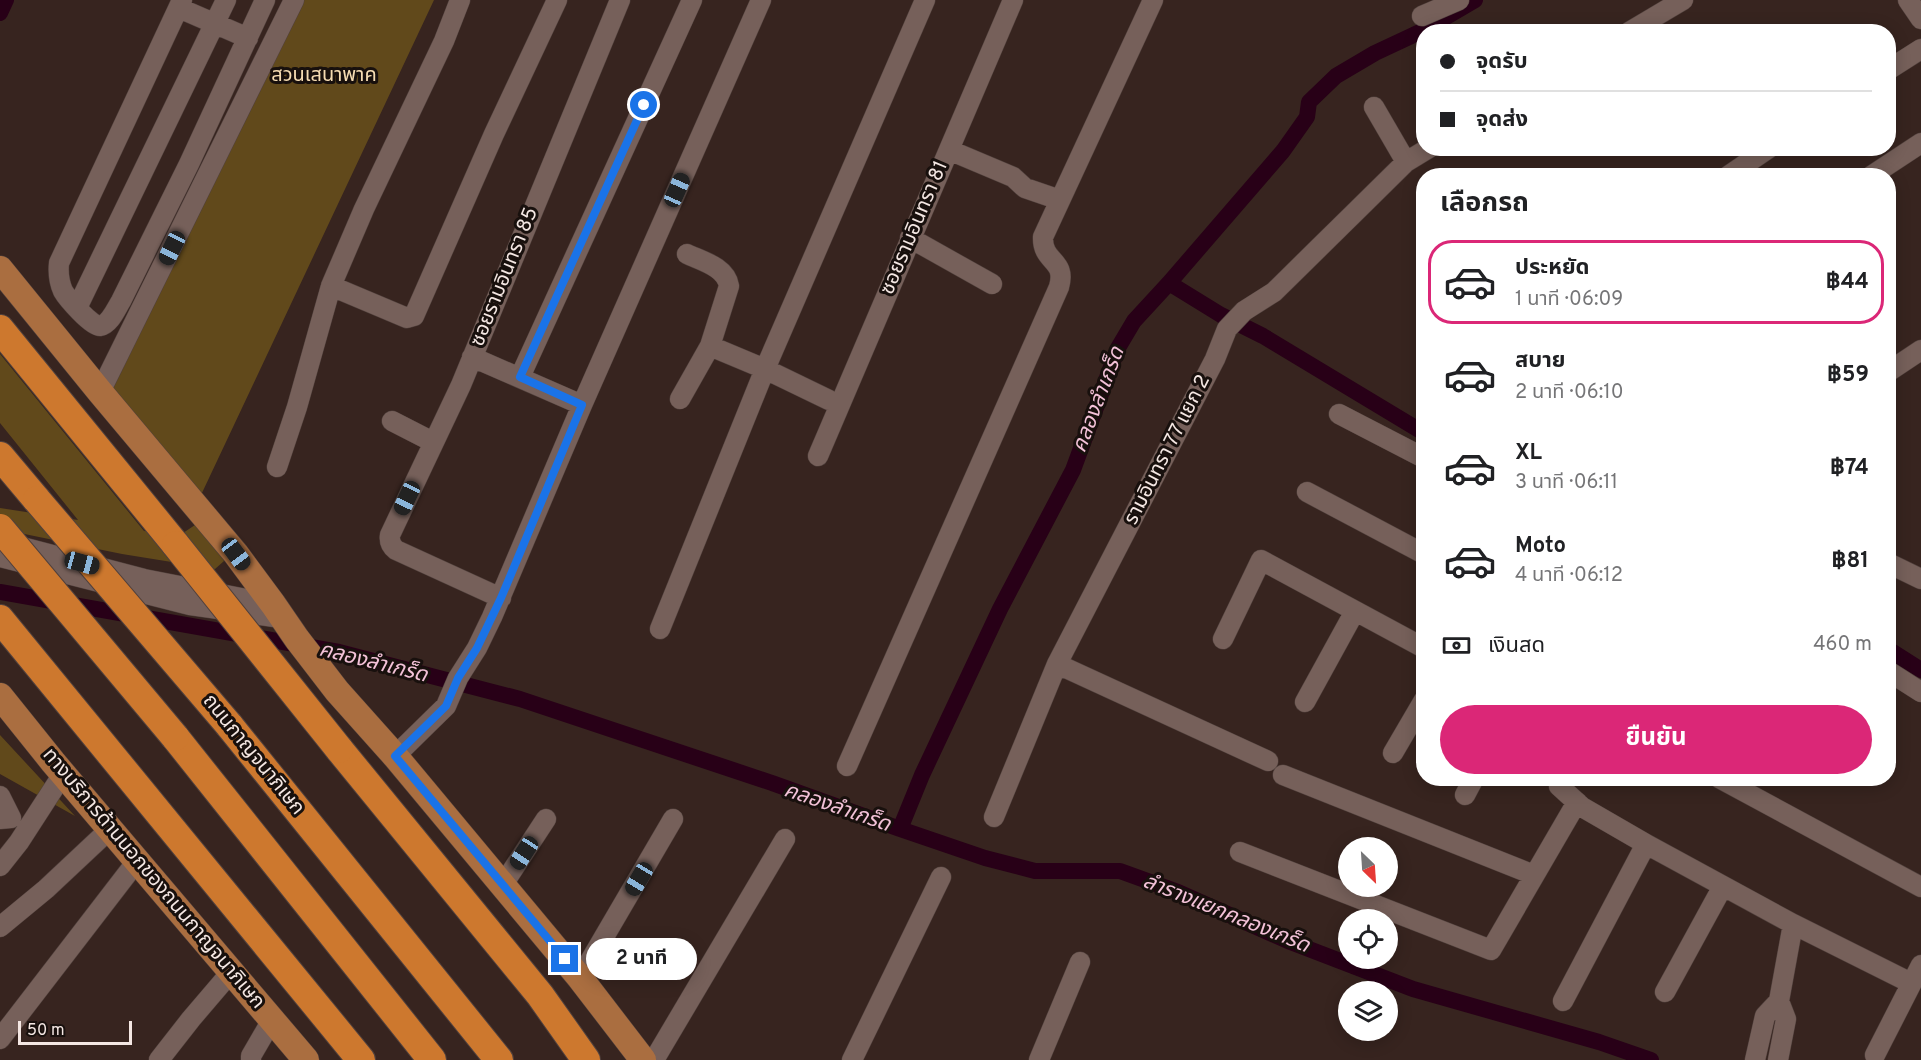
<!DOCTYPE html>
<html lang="th">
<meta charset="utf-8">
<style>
:root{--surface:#fff;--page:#f6f6f6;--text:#202124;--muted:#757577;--line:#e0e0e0;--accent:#db2777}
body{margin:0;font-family:Overpass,"Noto Sans Thai",sans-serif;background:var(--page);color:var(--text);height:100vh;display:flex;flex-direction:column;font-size:22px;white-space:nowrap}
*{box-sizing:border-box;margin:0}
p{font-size:20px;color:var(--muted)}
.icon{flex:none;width:33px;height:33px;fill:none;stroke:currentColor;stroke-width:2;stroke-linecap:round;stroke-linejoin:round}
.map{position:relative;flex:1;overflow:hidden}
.sheet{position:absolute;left:1416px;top:168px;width:480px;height:618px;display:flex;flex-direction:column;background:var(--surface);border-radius:24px;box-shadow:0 3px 15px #0003}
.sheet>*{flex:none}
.top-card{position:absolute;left:1416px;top:24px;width:480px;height:132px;border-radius:24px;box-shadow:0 3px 15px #0003;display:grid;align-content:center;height:132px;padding:0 24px;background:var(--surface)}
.needle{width:39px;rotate:155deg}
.fabs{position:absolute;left:1338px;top:837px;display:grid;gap:12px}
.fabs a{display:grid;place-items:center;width:60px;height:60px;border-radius:50%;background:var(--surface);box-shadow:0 3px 15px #0003;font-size:30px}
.scale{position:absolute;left:18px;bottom:15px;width:114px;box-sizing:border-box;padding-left:6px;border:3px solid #f4e7e3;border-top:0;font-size:16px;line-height:21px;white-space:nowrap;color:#f4e7e3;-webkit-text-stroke:4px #18100d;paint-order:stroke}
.end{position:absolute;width:27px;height:27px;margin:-14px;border:8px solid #1a73e8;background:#fff;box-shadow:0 0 0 3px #fff}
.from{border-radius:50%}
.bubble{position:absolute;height:42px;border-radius:21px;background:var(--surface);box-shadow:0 3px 15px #0003;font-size:20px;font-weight:700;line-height:42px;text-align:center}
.car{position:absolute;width:18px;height:36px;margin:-18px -9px;border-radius:8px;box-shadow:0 0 4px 2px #0007;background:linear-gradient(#222 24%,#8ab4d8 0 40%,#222 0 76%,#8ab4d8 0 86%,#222 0)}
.top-card b{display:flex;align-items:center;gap:21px;height:57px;font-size:22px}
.top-card b+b{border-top:2px solid var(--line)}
.top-card i{width:15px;height:15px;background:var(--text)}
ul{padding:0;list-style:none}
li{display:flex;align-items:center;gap:18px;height:84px;margin:0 12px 9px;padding:0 12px;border:3px solid transparent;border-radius:24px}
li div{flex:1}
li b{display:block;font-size:22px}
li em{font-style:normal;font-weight:700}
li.on{border-color:var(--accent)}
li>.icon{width:54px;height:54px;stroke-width:1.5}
h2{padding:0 24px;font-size:27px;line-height:72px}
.pay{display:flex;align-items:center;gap:15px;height:66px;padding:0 24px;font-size:22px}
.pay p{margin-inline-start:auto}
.action{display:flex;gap:12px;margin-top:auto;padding:12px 24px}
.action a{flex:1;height:69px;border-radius:36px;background:var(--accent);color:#fff;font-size:24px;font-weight:700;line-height:69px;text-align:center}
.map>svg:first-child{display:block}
</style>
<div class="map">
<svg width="1921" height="1060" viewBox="0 0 1921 1060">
<rect width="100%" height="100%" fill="#37241f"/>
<!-- green -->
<path fill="#61491b" d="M284,0H434L201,495L107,390Z
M0,354L144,531L180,535L198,523L220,552L224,561L215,569L122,554L0,529V508L78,520L0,423Z
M0,735L75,816L0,774Z"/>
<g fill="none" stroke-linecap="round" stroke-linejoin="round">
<!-- canal -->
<path stroke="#280017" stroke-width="16" d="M0,13L6,0
M1169,283L1283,151L1307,117L1309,102L1336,76L1375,53L1422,31L1475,0
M0,592L339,652L520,699L772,783L900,829L922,775L1000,609L1073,470L1118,348L1134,321L1169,283L1221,315L1263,336L1424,433
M1888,649L1921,670
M900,829L985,858L1035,871H1120L1178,892L1288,941L1413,989L1599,1042L1651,1060"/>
<!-- minor casing -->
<g stroke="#51413d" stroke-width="21">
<path id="minor" d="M182,0L59,263C58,273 59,282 63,291C67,298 92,327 100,326C110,324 116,309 121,301L189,164L265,0
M1908,0L1921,19
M179,8L248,38
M1422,16L1459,0
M1629,32L1683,0
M1888,70L1921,49
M1374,107L1406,162
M949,150L1013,177L1025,188L1060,200
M1728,176L1769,148
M1871,176L1921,143
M910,238L992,284
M331,286L407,318L414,316L494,134L557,0
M77,308L226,0
M710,346L765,369L829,400
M472,357L582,405
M1888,372L1921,350
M520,377L692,0
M100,392L294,0
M680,399L710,346L729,286C726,267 702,261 687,254
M1339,414L1424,458
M392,421L433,442
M818,456L1013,0
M277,467L297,407L331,286L364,209L444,41L460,0
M1307,492L1424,554
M14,545L144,579L266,603
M0,557L190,605L281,618
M1888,563L1921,579
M501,598L396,550C391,546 389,541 390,535L461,385L620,0
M660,629L765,369L925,0
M1223,639L1261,560L1424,648
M1057,664L1268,761
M1888,671L1921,692
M1305,702L1355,611
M1393,753L1424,700
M395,756L446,706L458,678L477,648L492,617L582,405L761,0
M847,766L1059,287C1067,259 1042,263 1043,237L1153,0
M1283,775L1534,875
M1560,778L1559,786L1582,807L1646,844L1793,924L1911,983
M1719,778L1921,887
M1465,795L1474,778
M0,796L11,818L0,819
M994,817L1057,664L1215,359L1227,329L1244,311L1274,292L1406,162L1429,148
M1240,852L1491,950L1577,802
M0,866L19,842L63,774
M502,886L546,819
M0,927L46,889L110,829
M580,978L673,819
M1665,992L1723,886
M1563,1001L1646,844
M1779,1001L1793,924
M0,1039L137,861
M1875,1055L1921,965
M159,1060L191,1019L232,971
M251,1060V1056L272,1020
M654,1060L785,839
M852,1060L941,877
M1039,1060L1080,962
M1755,1060L1765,1016L1779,1001L1786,1019L1778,1060"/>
</g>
<!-- major casing -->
<g stroke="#51413d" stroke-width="27">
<path id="major" d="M0,269L100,392L236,554L273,604L297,639L337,691L395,756L580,978L643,1060
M0,696L53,762L306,1060"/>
</g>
<!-- highway casing -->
<g stroke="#51413d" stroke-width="30">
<path id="highway" d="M0,329L176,545
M0,456L37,500
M0,619L361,1060
M229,725L499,1060
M175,737L432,1060
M339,749L540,995L586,1060"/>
</g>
<!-- minor -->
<use href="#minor" stroke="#76605a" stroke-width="20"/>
<!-- major -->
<use href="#major" stroke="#aa6e40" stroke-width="26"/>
<!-- highway -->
<use href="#highway" stroke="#cd782e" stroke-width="28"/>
<!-- highway-bridge casing -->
<g stroke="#51413d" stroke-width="30" stroke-linecap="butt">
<path id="highway-bridge" d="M37,500L229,725
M0,528L175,737
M176,545L339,749"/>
</g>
<!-- highway-bridge -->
<use href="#highway-bridge" stroke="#cd782e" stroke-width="28"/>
</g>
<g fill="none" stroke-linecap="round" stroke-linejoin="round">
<!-- route -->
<path stroke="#1a73e8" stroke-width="8" d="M565,959L395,756L446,706L458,678L477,648L501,598L582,405L520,377L644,105"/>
</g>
<g text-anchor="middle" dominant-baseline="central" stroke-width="6" stroke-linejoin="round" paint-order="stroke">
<!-- park labels -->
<g font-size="20" fill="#f6dcb2" stroke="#18100d">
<text x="324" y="76">สวนเสนาพาค</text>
</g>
<!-- street labels -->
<g font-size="20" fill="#f4e7e3" stroke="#18100d">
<text transform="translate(915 228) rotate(-67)">ซอยรามอินทรา 81</text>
<text transform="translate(505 277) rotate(-68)">ซอยรามอินทรา 85</text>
<text transform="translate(1168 450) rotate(-63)">รามอินทรา 77 แยก 2</text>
<text transform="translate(253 755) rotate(51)">ถนนกาญจนาภิเษก</text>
<text transform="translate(153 879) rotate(50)">ทางบริการด้านนอกของถนนกาญจนาภิเษก</text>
</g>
<!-- water labels -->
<g font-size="21" font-style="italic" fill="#f3c2d8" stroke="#18100d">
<text transform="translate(1099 400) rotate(-69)">คลองลำเกร็ด</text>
<text transform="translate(373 663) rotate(14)">คลองลำเกร็ด</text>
<text transform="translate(837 808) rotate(19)">คลองลำเกร็ด</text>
<text transform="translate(1226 914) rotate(22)">ลำรางแยกคลองเกร็ด</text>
</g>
</g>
</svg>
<div class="fabs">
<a><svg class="needle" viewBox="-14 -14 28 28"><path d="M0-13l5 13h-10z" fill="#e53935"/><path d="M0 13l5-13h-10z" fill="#757577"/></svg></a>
<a><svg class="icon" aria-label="locate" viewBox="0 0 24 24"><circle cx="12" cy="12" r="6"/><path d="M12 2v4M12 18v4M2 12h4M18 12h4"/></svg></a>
<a><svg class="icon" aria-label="layers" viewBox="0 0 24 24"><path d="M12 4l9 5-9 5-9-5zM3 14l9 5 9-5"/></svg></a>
</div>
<div class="scale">50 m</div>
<i class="end from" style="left:644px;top:105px"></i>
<i class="end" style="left:565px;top:959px"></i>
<div class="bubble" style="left:586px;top:938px;width:111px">2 นาที</div>
<i class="car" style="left:677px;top:190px;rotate:24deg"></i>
<i class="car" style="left:172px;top:248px;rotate:206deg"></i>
<i class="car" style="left:407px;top:498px;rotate:205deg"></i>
<i class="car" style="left:236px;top:554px;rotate:143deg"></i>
<i class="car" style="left:82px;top:563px;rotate:105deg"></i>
<i class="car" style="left:524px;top:853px;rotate:213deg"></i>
<i class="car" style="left:639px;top:879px;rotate:211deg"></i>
<div class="top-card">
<b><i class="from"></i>จุดรับ</b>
<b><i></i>จุดส่ง</b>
</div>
<section class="sheet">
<h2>เลือกรถ</h2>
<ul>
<li class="on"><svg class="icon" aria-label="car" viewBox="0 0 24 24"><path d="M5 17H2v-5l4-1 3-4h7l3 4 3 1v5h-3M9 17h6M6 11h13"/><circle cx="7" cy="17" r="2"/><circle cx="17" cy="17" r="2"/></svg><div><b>ประหยัด</b><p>1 นาที · 06:09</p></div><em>฿44</em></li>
<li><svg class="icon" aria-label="car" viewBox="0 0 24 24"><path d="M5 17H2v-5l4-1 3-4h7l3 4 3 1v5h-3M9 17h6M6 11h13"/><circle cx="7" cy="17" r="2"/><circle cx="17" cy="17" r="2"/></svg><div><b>สบาย</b><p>2 นาที · 06:10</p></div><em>฿59</em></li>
<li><svg class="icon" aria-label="car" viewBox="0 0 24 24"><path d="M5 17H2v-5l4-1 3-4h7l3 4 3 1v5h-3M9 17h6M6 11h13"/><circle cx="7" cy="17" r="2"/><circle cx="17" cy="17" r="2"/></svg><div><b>XL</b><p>3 นาที · 06:11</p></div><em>฿74</em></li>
<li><svg class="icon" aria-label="car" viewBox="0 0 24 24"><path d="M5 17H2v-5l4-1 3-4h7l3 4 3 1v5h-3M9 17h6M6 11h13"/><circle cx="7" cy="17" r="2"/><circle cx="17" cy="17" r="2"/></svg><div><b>Moto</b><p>4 นาที · 06:12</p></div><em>฿81</em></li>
</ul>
<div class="pay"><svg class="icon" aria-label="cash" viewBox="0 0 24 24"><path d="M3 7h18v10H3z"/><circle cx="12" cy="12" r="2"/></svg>เงินสด<p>460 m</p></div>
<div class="action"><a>ยืนยัน</a></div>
</section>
</div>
